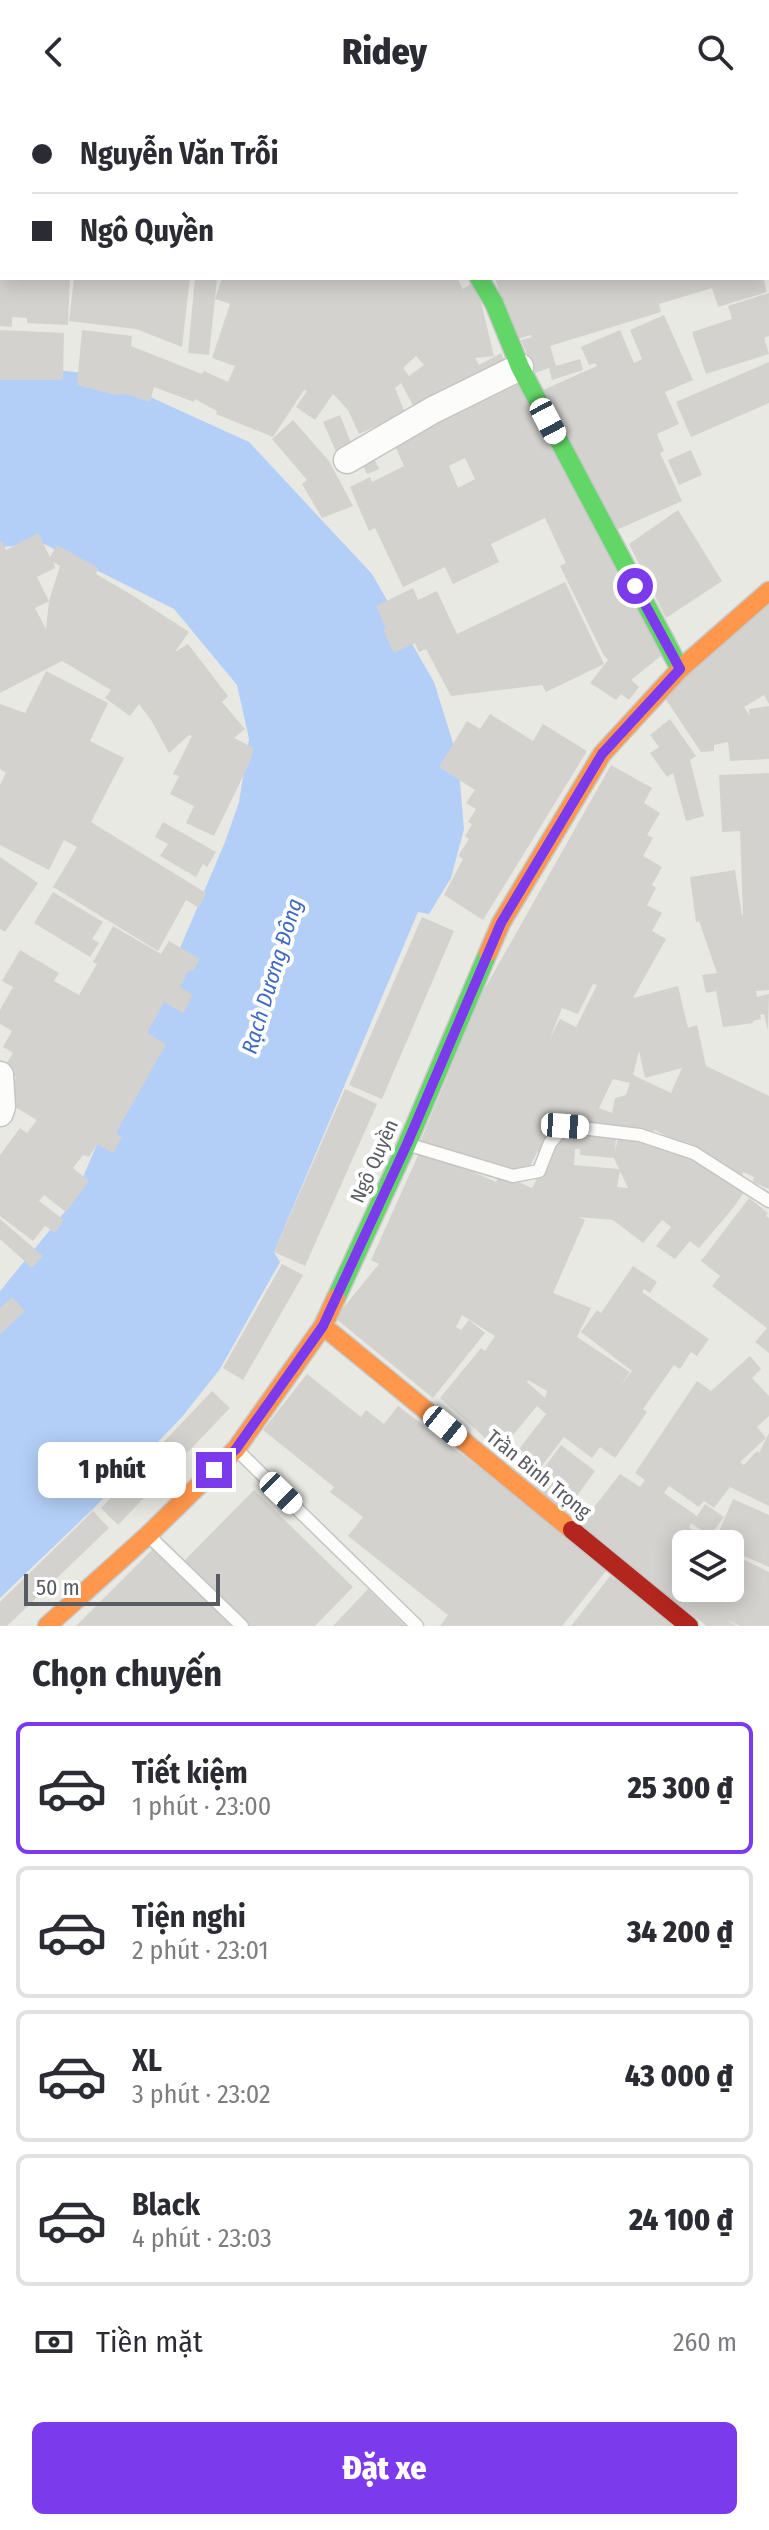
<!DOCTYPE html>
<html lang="vi">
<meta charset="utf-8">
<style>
:root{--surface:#fff;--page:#f7f7f7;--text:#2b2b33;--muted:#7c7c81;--line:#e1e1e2;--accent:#7c3aed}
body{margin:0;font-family:"Fira Sans Condensed",sans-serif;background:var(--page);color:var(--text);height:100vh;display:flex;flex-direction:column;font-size:30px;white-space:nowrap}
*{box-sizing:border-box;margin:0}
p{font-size:26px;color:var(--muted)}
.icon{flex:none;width:44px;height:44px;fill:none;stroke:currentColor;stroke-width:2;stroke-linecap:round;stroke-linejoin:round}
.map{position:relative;height:1522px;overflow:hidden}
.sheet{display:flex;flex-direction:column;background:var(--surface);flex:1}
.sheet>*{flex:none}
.banner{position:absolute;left:0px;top:0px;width:770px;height:176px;box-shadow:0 4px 20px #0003;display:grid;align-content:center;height:176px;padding:0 32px;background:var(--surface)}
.buttons{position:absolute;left:672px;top:1426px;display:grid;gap:16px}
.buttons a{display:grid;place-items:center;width:72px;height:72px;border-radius:12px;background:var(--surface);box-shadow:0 4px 20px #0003;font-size:40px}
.scale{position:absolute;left:24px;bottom:20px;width:196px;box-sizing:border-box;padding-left:8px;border:4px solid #595b62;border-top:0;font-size:22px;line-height:28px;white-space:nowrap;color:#595b62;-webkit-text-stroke:6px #fff;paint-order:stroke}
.end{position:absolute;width:36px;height:36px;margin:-18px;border:10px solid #7c3aed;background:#fff;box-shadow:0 0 0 4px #fff}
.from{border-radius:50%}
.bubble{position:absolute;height:56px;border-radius:12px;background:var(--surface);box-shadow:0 4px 20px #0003;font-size:26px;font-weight:800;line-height:56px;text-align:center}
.car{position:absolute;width:24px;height:48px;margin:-24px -12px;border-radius:10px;box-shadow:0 0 6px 2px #0007;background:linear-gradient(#fff 24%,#345 0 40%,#fff 0 76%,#345 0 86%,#fff 0)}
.banner b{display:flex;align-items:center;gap:28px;height:76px;font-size:30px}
.banner b+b{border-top:2px solid var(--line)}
.banner i{width:20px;height:20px;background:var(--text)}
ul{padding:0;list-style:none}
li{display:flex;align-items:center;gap:24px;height:132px;margin:0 16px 12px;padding:0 16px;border:4px solid var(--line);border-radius:12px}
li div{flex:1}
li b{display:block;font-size:30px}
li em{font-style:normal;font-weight:800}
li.current{border-color:var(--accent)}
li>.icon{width:72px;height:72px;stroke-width:1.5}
h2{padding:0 32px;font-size:36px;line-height:96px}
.pay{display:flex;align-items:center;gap:20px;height:88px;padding:0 32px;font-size:30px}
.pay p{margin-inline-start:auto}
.button{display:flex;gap:16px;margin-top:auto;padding:16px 32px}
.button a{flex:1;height:92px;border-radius:12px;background:var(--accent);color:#fff;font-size:32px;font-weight:800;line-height:92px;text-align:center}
header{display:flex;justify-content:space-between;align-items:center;height:104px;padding:0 32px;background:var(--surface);font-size:36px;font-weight:800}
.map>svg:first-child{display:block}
</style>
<header><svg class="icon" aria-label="back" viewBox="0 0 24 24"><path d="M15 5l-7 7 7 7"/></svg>Ridey<svg class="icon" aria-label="search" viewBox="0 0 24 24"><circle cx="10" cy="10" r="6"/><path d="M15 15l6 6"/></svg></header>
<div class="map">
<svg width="769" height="1522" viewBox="0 0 769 1522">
<rect width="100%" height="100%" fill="#e9e9e3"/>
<!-- water -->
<path fill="#b4cff7" d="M0,260L102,271L249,338L372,470L434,578L458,655L464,725L451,774L429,810L418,808L274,1148L280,1158L220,1265L182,1313L93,1405L0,1494V1187L72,1099L225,738L239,698L249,635L237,581L174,505L44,440L0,443Z"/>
<!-- building -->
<path fill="#d3d2ce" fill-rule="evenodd" d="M0,174H70L68,221L27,219V214L12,213V223L0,222Z
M74,174H190L182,243L136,225L69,217Z
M195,174H217L215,195L222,174H457L463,185L476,177L494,252L475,254L479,261L501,249L509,266L416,307L401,279L395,284L405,309L359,330L348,306L333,290L315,316L296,303L307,287L304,286L273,333L216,310L217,307L195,295L194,298L154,283L150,298L126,290L116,291L77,281L82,226L132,232L131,242L202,270L204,267L228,278L235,262L212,254L230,200L215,195L209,251L188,249ZM416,252L424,261L409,272L403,264Z
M495,174H763L767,188L718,203L712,184L659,200L661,208L550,242L556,262L580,255L583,266L552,276L549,264L535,269L521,236L532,233L531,231L514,236Z
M769,189V232L764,234L769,250L706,270L692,228L732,215L728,202Z
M664,211L693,276L665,288L679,320L657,330L664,347L660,349L682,397L612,428L543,286L597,262L595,259L589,261L581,243L620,226L634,259L642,255L630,226Z
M0,226L64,229L63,276H0Z
M769,258V299L691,333L676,298Z
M514,270L662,551L631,576L639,583L629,596L621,590L616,596L590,579L608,556L603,550L560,462L566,459L545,414L491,440L499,458L453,480L445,463L403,483L375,424L369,427L350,383L370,373L372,378L404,362L391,333ZM465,354L475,375L458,384L449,362Z
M340,311L353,344L337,350L323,318Z
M293,316L329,357L353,402L322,414L302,380L307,376L272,335Z
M370,346L379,365L367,370L358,352Z
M691,346L702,371L679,381L668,356Z
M678,406L722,477L666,514L629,440Z
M38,429L50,453L57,441L98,464L96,470L132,491L189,528L175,548L188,540L228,592L222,598L245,625L234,634L254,644L249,660L214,732L186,719L194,702L170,690L179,672L173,670L192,632L189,631L169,649L151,616L139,600L130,612L105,594L111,586L62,557L0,589V438L2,437L6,446ZM53,458L60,462L49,497L46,525L35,504L49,497L37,473L55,464Z
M565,478L604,560L546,588L542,581L451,592L426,545L419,548L415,539L394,549L383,526L386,524L376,502L413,484L418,496L437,487L457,530Z
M769,497V600L764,591L744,603L750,612L749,605L769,602V655L730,657L728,638L714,641V647L701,648L663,591Z
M46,567L108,599L90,637L124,654L91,718L206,789L199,804L186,796L158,847L53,783L77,743L64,736L49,766L0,741V681L6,669L0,665V600L25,609Z
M490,610L533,637L543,620L587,647L483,816L444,791L463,755L458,752L469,735L465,732L472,720L468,718L476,705L466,699L475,686L439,663L467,617L480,625Z
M670,615L696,652L690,656L704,712L686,717L673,669L667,673L650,649L659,643L650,631Z
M611,661L652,684L644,699L660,709L647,731L653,734L643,752L662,763L652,781L656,784L647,801L662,809L652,827L666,835L633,894L678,882L688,924L697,921L706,962L769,992V1085L753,1078L754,1073L743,1068L742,1071L725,1062L726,1060L654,1026L652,1031L572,1019L553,1024L544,1050L538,1047L527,1067L509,1068L419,1041L480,893ZM593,880L597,881L576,923L560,915L550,934L562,904L578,910ZM639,947L645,974L682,964L671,989L633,971ZM613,975L630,979L626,991L615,994L612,1009L599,1004Z
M769,669V886L756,887L757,893L769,890L768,927L764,910L760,911L761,915L753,917V919L723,923L716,887L706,889L702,871L717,869L699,817L696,818L690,773L735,766L742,811H743L740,727L722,728L719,671Z
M163,718L216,748L207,763L203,760L196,773L160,752L168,740L155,733Z
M0,753L38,779L5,828L0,825Z
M53,788L103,818L92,835L99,839L90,853L34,819Z
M422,813L454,827L382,995L349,981Z
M113,822L161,850L169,837L200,855L192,868L189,866L180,883L193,891L183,909L164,898L147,929L166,940L116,1029L122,1033L113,1049L97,1040L89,1053L83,1051L73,1064L89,1077L66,1108L44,1091L39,1097L64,1116L55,1129L45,1122L33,1137L0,1112V1051L20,1024L27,1029L37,1016L5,997L16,973L3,965L13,949L3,943L12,927L0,920V906L13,883L2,877L20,846L59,869L54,877L79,891L97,860L93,858Z
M345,985L377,1000L305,1162L274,1148Z
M563,1026L616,1033L615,1048L618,1033L665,1042L748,1082L734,1103L699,1144L690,1137L675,1155L656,1142L671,1123L662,1116L643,1139L613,1116L578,1113L585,1116L553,1189L591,1204L577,1233L630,1268L620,1282L632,1267L581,1228L597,1206L601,1209L633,1162L657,1178L650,1189L644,1185L642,1188L709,1235L697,1252L691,1248L680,1265L674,1261L643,1305L647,1308L615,1354L600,1343L592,1354L564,1333L541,1363L519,1345L546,1310L537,1302L498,1349L482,1331L440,1294L481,1244L485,1247L495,1232L462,1211L456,1223L461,1226L469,1216L485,1229L433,1294L335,1214L379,1160L371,1156L421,1045L496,1078L500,1070L532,1084ZM575,1045H580V1051L614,1054L620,1067L628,1084L617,1083L620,1067L618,1065L574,1061ZM528,1276L547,1287L545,1294L527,1278Z
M749,1094L768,1109L766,1112L769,1114V1249L755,1238L767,1224L712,1182L720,1172L701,1157Z
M0,1115L43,1152L32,1164L0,1135Z
M282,1160L303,1171L243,1276L223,1264Z
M12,1193L25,1207L0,1230V1204Z
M750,1252L761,1265L752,1274L769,1292V1312L757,1323L766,1334L740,1358L744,1361L757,1347L759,1349L769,1329V1402L730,1383L714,1404L704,1397L699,1403L669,1382L664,1389L697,1412L705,1400L724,1413L710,1432L691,1419L689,1424L711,1440H686V1484H730V1449L769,1468V1522H740L727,1516L737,1522H707L577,1425L620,1370L640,1383L645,1376L635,1369L697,1277L711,1287Z
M307,1270L361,1313L366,1306L384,1320L398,1302L610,1462L562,1522H440L448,1511L348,1432L363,1413L330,1388L334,1383L263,1326Z
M212,1287L230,1304L118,1421L101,1404Z
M561,1341L595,1367L563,1411L528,1386Z
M254,1386L353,1483L315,1522H249L183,1458Z
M733,1395L769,1411V1463L730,1446V1440L714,1439Z
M93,1407L109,1424L7,1522H0V1498Z
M155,1443L232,1520L230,1522H76Z
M610,1472L688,1522H571Z
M368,1485L406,1522H333Z"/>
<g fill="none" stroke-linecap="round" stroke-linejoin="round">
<!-- lane casing -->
<g stroke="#c5c5c5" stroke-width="15">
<path id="lane" d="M410,1041L513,1072L539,1067L550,1039L565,1022L640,1031L694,1049L769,1097
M238,1347L417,1522
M150,1433L242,1522"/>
</g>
<!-- street casing -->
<g stroke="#c5c5c5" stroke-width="29">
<path id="street" d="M378,0L379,2
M347,356L433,306L520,263
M0,971L2,1003L0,1009"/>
</g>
<!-- fast casing -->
<g stroke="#c7c8c8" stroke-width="21">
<path id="fast" d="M479,174L494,199L520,263L680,565
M336,1194L407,1040L488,849"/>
</g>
<!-- slow casing -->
<g stroke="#c7c8c8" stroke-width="21">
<path id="slow" d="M488,849L501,819L602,650L680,565L769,487
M323,1222L572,1426
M47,1522L148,1431L236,1345L323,1222L336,1194"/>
</g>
<!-- jam casing -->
<g stroke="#c7c8c8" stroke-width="21">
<path id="jam" d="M572,1426L689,1522"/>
</g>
<!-- lane -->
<use href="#lane" stroke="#fcfcfb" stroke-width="12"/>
<!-- street -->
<use href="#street" stroke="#fcfcfb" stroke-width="26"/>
<!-- fast -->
<use href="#fast" stroke="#63d668" stroke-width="18"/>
<!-- slow -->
<use href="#slow" stroke="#ff974d" stroke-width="18"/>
<!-- jam -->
<use href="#jam" stroke="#b3261e" stroke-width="18"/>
</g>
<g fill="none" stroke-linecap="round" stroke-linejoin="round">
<!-- route -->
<path stroke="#7c3aed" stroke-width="10" d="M214,1366L236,1345L323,1222L407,1040L501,819L602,650L680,565L635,482"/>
</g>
<g text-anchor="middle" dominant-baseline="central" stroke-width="8" stroke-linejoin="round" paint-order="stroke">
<!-- street labels -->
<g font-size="20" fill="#595b62" stroke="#fff">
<text transform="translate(374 1057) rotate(-66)">Ngô Quyền</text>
<text transform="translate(539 1370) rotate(39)">Trần Bình Trọng</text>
</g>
<!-- water labels -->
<g font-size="22" font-style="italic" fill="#3f69c3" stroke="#fff">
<text transform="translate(272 872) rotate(-73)">Rạch Dương Đông</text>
</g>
</g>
</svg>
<div class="buttons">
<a><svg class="icon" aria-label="layers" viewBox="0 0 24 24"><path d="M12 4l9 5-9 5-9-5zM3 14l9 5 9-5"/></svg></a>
</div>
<div class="scale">50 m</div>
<i class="end from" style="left:635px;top:482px"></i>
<i class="end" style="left:214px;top:1366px"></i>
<div class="bubble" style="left:38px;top:1338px;width:148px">1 phút</div>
<i class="car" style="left:548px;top:317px;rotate:152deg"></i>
<i class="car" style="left:565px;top:1022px;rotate:94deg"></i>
<i class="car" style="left:445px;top:1322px;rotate:129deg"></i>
<i class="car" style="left:281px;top:1389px;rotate:134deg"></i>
<div class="banner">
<b><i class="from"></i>Nguyễn Văn Trỗi</b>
<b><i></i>Ngô Quyền</b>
</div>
</div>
<section class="sheet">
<h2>Chọn chuyến</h2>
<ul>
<li class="current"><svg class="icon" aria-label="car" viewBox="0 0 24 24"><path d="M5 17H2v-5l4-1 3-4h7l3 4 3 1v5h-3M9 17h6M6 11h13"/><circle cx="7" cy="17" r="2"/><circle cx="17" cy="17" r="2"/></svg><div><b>Tiết kiệm</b><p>1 phút · 23:00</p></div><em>25 300 ₫</em></li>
<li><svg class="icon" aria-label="car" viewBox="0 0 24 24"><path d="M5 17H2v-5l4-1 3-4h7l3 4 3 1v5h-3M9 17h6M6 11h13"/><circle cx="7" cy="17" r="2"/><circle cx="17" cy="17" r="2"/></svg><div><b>Tiện nghi</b><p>2 phút · 23:01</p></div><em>34 200 ₫</em></li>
<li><svg class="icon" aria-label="car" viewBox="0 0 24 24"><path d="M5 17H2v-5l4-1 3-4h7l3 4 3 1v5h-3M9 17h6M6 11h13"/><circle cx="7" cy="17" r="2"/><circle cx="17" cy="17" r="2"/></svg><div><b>XL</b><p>3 phút · 23:02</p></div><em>43 000 ₫</em></li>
<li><svg class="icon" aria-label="car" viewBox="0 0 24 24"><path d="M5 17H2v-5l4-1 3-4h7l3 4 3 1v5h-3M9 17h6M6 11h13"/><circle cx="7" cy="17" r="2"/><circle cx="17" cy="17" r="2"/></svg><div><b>Black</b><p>4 phút · 23:03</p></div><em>24 100 ₫</em></li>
</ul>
<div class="pay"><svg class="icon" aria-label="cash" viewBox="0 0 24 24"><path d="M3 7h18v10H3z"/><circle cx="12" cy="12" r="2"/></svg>Tiền mặt<p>260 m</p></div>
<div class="button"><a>Đặt xe</a></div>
</section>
